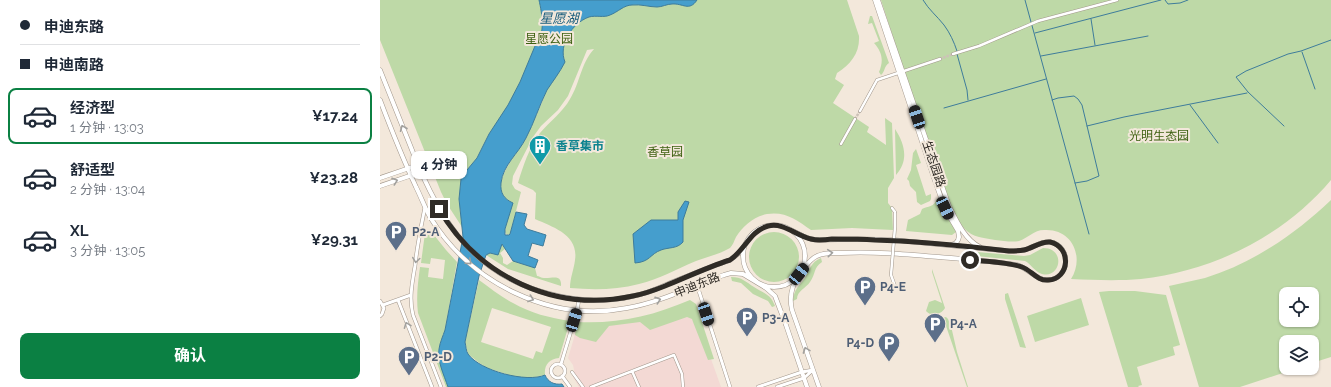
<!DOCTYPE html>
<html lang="zh">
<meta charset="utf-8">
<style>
:root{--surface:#fff;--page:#f6f6f7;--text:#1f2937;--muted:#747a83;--line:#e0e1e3;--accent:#0b8043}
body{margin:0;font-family:Raleway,"Noto Sans SC",sans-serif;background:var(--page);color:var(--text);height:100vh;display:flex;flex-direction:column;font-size:15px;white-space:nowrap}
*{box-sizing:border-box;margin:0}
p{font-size:13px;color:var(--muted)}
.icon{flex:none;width:22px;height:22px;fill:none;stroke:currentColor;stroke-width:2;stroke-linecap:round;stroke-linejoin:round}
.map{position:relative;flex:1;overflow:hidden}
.panel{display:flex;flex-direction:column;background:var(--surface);width:380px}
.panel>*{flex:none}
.hud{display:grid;align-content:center;height:88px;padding:0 20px;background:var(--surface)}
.buttons{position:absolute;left:899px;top:287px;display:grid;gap:8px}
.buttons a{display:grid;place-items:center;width:40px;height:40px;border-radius:8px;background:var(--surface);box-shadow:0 1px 3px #0004;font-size:20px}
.end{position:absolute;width:18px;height:18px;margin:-9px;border:5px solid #2f2b26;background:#fff;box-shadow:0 0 0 2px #fff}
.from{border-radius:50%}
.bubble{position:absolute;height:28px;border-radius:8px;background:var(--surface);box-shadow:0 1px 3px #0004;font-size:13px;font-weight:700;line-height:28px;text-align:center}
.car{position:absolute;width:12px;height:24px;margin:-12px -6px;border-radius:5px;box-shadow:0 0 3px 1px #0007;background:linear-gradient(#222 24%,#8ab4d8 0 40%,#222 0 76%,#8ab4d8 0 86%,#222 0)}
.hud b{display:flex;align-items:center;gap:14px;height:38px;font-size:15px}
.hud b+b{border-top:1px solid var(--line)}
.hud i{width:10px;height:10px;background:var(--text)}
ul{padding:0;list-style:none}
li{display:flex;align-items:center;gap:12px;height:56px;margin:0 8px 6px;padding:0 12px;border:2px solid transparent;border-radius:8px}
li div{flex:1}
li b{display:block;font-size:15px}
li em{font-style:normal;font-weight:700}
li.on{border-color:var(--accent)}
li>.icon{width:36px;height:36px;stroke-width:1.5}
.primary-button{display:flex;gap:8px;margin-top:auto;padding:8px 20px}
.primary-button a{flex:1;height:46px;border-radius:8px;background:var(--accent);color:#fff;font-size:16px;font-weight:700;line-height:46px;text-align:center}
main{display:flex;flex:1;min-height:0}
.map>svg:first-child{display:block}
</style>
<main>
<section class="panel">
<div class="hud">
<b><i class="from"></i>申迪东路</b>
<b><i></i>申迪南路</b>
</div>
<ul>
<li class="on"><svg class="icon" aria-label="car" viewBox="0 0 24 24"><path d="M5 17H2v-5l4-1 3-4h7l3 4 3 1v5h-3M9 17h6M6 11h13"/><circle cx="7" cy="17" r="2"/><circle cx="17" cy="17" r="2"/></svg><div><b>经济型</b><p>1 分钟 · 13:03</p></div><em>¥17.24</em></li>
<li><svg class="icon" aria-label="car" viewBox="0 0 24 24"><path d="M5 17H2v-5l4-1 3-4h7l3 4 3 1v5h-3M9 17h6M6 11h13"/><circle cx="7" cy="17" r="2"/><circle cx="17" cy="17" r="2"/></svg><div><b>舒适型</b><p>2 分钟 · 13:04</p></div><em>¥23.28</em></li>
<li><svg class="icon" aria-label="car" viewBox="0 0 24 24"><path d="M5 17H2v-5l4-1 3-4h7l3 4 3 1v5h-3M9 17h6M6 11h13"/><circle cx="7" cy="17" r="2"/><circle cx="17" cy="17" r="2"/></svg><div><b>XL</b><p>3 分钟 · 13:05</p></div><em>¥29.31</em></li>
</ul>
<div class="primary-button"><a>确认</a></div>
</section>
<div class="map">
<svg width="951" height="387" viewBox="0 0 951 387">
<rect width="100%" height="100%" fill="#f3e8db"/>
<!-- commercial -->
<path fill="#f3d9d4" d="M309,305L331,359L341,387H199L193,377L194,370L193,365L188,358L194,338L196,326H229Z"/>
<!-- green -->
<path fill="#bed9a7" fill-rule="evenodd" d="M0,0H467L479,36C480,53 471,64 457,73L455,79L464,85L453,103L489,127L487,132L506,145L505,118L512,123L514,178L508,188V203L512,208L513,230L472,228L431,230C417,220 405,211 387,214C373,217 363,226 356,237C354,241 353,245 350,248C340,254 327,257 316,261C297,269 279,279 259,284C236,290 213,290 190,288C190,278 194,269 195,260C199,235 173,227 155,219L156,193L153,190L138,183C143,166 149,148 160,133C170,121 183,112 190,99C200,83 201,63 214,49L207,50L188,96L178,110L161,126L153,137L133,176L132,184L135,189L141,192L130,234L127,235L125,232L129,201C105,187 139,152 146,138C153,124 159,109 165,95L140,83L125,112L109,134L97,158L87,170L81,179L79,199L82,227L67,204L61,192L0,40Z
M501,0H951V180C904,236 833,271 761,279C738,281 714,280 691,279C705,257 692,228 664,230C654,230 648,238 639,241C629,243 610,239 599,237C588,235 579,224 574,213C563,192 557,169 550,147C533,99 517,49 501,0Z
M490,16H492L509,63C504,66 505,72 501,75L499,72C504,60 502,52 494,43L499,41L492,23L488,24Z
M515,129C525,144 529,161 516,175Z
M536,149L541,163L536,165L546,196L551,194V199L550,201L541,205L537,202L536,192L530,186L529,181L527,179L531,170L533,153Z
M560,197L576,232L572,235L526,231L528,220L540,214L542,209C548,206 554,207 557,199Z
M951,200V357L932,363V342H906V368H918L860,387H819L789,286C801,283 813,281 825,278C873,263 914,235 951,200ZM906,294H932V320H906Z
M50,230L66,250L77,262L65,330L59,348L58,353L62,368L68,387H66L38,313C36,297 38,282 40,267L49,268L48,277L63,279L65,260L51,258L50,264L41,263L45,233Z
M369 257a25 25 0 1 1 50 0a25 25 0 1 1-50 0Z
M122,244L125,249L120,253L123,258V263L127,265L133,261L155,268L157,276C159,276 161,278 164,278C171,279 182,273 181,286L128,269L106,255L110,253L114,254Z
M663,248C686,248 681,279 662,274C655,272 651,264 645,261L596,256L597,252L644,256L650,255Z
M441,258L442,262C433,268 436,274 430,282C426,288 417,291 417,299L413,301C414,288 419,287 425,278C430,269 431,262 441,258Z
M552,269L565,308C561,315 551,317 546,311L549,302L555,300L562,303L552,272Z
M351,277C362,277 366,282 374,287C384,294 390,293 395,306L392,307L388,301L373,294L361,283L352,281Z
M99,280C110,288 121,297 133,303C150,313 170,318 190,321L179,358C169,359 164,365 165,375L153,378H138L129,375L107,368L98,362L88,354L85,342ZM112,308L171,327L162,353L156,351L153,359L101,342Z
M729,291H755L786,295L800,345L793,347L795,355L757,367L762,385L758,386L759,387H748L719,292Z
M628,293L646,348L640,347L625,299V294Z
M701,298L709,325L655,342L647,316Z
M310,300L316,304L334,359L328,360L313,322L312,319L307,317L270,330L260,322L229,326L216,342L200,338L195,335L197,322C239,324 272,316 310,300Z
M566,317L568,319L571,326L577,352L588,387H587L565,323L561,324L559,319Z"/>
<!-- water -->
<path fill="#459ecd" stroke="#3e7c9b" d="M159,0H317C309,12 303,3 292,4C287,4 282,7 277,7C269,7 261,4 252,5C244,5 238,12 230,15C224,18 216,15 209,17C192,23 178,45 185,62C180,72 173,81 167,90C159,106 154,123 146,138C138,154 123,165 121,183C120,193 124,199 133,203L125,229V235H129L130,234L136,212L147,214L144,225L147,229L166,235L163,246L152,243L148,256L158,260L155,268L133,261L122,244L118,255L110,253L106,255L99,276L85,342C86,346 86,351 88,354C100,371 147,383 165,375C168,382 174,385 182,384L184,387H68C64,375 57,361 59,349C60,342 63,336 65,330L83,237L79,199L81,179L87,170L97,158L109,134L128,105L140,82L155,46C166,34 162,14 159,0Z
M305,201L309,202L303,220V242C297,249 289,247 281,250C270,254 270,262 255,263L253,234L271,220H298V212Z"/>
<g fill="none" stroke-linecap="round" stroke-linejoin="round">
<!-- stream -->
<path stroke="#3e7c9b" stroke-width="1" d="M543,0C549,10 557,16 564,25C570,33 574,42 577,51
M645,0L709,234
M785,0L788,4L800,3L808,0
M711,19L715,45
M655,33L781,0
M922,52L935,89
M577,54L587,90L588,100
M661,56L768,36
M672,100L678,98L694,96L698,99L702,105L719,176L707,181L695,183
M810,105L838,143
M564,108L666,79
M707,126L744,117L867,93
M904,126L868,92L856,77L866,71L908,54L921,51L951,40"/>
<!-- pedestrian-tunnel -->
<path stroke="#ccc2b7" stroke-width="2.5" stroke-dasharray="2.5 1" stroke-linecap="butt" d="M560,59L573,54
M475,119L480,111"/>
<!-- pedestrian casing -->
<g stroke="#a2978c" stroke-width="3.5">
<path id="pedestrian" d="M573,54L599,46L658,21L737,0
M524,71L560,59
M480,111L497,80L518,73
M461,144L475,119
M512,208L515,212
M252,371L259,387
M192,372L203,387
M211,387L294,355L302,374L303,387"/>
</g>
<!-- minor casing -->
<g stroke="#a2978c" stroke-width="4">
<path id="minor" d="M45,207C41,227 37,246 35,266C32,283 29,299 33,315L61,387
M317,285L350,387
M18,300L52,387
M0,301L4,308L2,314L0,316
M3,305L31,295
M181,364L197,311L199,299
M171 371a7 7 0 1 1 14 0a7 7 0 1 1-14 0Z
M182,376L190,387
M378,387L422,372L433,370
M397,387L424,378L433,370"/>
</g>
<!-- tertiary casing -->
<g stroke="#a2978c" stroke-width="5">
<path id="tertiary" d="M495,0L554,178L565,209L578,231L579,237L578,240L576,243L571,245
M498,0L569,206C576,220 585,240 600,247
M0,70C9,93 19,117 28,140C56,212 86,271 166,293C195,301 224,303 253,296C265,294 277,289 288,284C308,276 329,267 350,260L359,253L367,242
M0,100C11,129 23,159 36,187C41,197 45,208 50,217C90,283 171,323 247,308C281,302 312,286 344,275L351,273L363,274L386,288L395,296L406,325L427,387
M0,178L38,165
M0,186L41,172
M363 256a31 31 0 1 1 62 0a31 31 0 1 1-62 0Z
M409,229L423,236L431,239L438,240L478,239L514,240L629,251C634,251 639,251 644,250C653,248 660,241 670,242C692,246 690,278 669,280C657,281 648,268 637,265C619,262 600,261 582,259C542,256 501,251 461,253C453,253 445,252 437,256C432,258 428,263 424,268C414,281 408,293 412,310L439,387"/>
</g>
<!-- pedestrian -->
<use href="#pedestrian" stroke="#fff" stroke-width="2.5"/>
<!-- minor -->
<use href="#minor" stroke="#fff" stroke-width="3"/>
<!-- tertiary -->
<use href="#tertiary" stroke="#fff" stroke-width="4"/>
<!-- pedestrian-bridge casing -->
<g stroke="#a2978c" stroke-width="3.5" stroke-linecap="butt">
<path id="pedestrian-bridge" d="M515,212V227L511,275L516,289"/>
</g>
<!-- pedestrian-bridge -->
<use href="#pedestrian-bridge" stroke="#fff" stroke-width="2.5"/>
</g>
<!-- one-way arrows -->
<defs><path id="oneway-chevron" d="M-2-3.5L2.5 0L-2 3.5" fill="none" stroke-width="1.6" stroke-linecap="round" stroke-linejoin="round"/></defs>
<g stroke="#a1a09d">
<use href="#oneway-chevron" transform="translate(23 128) rotate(-112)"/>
<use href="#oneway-chevron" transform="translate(15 181) rotate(-19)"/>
<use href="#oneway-chevron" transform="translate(450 253) rotate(-5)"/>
<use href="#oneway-chevron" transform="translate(36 260) rotate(98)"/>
<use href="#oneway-chevron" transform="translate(89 262) rotate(42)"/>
<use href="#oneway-chevron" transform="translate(151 299) rotate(20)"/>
<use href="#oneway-chevron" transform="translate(278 300) rotate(-18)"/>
<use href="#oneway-chevron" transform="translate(27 325) rotate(-111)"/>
<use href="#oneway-chevron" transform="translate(426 350) rotate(-110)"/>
</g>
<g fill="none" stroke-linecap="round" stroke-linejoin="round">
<!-- route -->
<path stroke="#2f2b26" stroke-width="5" d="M59,209C99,277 175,313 253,296C264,294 275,290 285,286C307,277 328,267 350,260C365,250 370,231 388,226C404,222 416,236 431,239C438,241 445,240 452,239C466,239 481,239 495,240C540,241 585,246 629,251C634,251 639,251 644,250C653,248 661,241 670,242C692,247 690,279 668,280C657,281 651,270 642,267C629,262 604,261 590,260"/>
</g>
<!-- icons -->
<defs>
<g id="building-pin" transform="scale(1.15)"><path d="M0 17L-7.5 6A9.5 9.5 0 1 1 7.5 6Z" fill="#0f9aa8" stroke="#f3e8db"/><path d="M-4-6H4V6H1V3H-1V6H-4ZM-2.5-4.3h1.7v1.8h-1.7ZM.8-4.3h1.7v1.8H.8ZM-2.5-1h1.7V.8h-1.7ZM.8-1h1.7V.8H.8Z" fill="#fff"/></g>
<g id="parking-pin" transform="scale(1.15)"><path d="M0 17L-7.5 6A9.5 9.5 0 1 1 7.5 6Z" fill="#5c6f8a" stroke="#f3e8db"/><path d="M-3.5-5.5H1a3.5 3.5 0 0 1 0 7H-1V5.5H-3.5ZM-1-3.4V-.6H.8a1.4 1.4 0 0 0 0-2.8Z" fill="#fff"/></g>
</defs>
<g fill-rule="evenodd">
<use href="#building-pin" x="160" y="146"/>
<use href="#parking-pin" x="16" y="232"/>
<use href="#parking-pin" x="485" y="287"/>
<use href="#parking-pin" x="367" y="318"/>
<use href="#parking-pin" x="555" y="324"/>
<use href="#parking-pin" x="509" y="343"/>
<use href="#parking-pin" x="29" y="357"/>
</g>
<g text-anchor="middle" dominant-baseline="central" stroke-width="4" stroke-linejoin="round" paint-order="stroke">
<!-- park labels -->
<g font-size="12" fill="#3e6011" stroke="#f3e8db">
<text x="169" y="39">星愿公园</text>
<text x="779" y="136">光明生态园</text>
<text x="285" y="152">香草园</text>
</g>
<!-- culture labels -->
<g font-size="12" font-weight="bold" fill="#0d838f" stroke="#f3e8db" text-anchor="start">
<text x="176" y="146">香草集市</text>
</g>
<!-- street labels -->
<g font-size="12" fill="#2f2b26" stroke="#f3e8db">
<text transform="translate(554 164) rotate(71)">生态园路</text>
<text transform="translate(317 285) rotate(-22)">申迪东路</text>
</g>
<!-- service labels -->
<g font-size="12" font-weight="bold" fill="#4e5e75" stroke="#f3e8db" text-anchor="start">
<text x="32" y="232">P2-A</text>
<text x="500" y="287">P4-E</text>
<text x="382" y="318">P3-A</text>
<text x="570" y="324">P4-A</text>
<text x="494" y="343" text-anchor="end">P4-D</text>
<text x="44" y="357">P2-D</text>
</g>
<!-- water labels -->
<g font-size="13" font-style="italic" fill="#195c7c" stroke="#f3e8db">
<text x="179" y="18">星愿湖</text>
</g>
</g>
</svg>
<div class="buttons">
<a><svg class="icon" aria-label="locate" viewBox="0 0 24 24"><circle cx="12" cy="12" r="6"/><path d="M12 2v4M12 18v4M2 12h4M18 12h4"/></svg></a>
<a><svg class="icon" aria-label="layers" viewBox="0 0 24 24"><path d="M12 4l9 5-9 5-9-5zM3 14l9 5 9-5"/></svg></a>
</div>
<i class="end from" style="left:590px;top:260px"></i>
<i class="end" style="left:59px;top:209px"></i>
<div class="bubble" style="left:31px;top:151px;width:56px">4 分钟</div>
<i class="car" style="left:537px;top:117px;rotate:341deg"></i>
<i class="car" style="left:565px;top:208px;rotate:155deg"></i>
<i class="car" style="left:419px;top:274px;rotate:38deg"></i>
<i class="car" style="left:326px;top:314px;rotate:162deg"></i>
<i class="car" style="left:194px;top:320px;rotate:17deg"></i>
</div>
</main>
